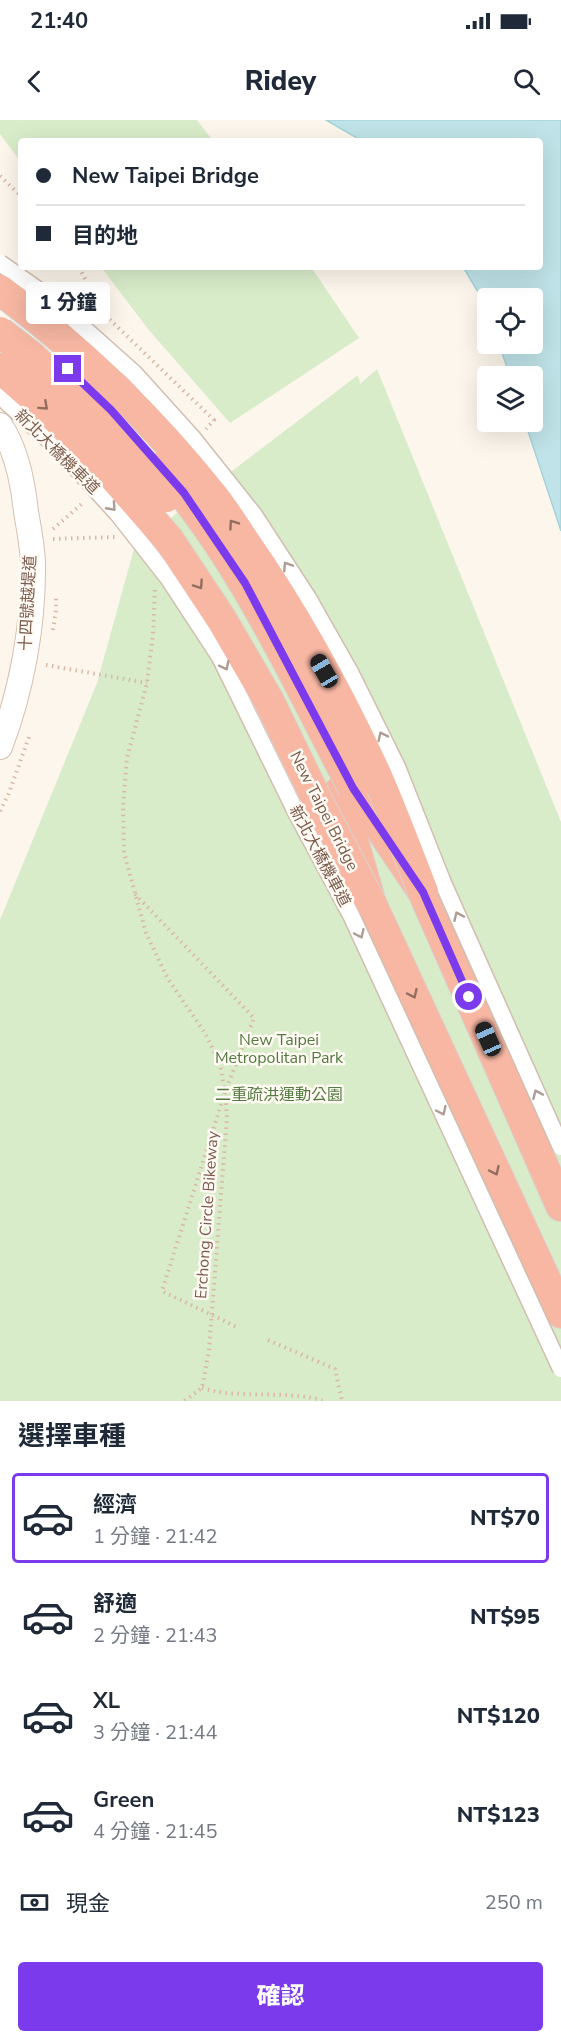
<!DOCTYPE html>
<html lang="zh-TW">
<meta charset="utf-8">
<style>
:root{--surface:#fff;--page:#f2f2f3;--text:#1f2937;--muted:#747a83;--line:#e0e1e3;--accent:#7c3aed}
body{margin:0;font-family:"Nunito Sans","Noto Sans TC",sans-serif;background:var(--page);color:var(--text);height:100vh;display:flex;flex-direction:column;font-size:22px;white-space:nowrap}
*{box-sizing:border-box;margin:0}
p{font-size:20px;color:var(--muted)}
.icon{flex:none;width:33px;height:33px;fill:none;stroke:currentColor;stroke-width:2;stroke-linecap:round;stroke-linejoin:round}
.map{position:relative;height:1281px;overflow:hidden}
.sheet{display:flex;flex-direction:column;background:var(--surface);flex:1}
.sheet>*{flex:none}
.hud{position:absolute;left:18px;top:18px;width:525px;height:132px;border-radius:6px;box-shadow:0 6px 24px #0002;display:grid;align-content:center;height:132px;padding:0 18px;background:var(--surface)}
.controls{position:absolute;left:477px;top:168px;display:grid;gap:12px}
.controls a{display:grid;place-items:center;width:66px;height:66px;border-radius:6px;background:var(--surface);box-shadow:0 6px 24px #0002;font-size:30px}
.end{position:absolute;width:27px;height:27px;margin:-14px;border:8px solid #7c3aed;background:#fff;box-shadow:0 0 0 3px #fff}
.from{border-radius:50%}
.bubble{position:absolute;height:42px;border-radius:6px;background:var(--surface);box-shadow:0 6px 24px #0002;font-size:20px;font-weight:800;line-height:42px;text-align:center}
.car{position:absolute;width:18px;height:36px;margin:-18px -9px;border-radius:8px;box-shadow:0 0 4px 2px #0007;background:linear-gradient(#222 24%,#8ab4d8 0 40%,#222 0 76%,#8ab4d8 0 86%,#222 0)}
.hud b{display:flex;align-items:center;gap:21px;height:57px;font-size:22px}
.hud b+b{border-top:2px solid var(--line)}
.hud i{width:15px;height:15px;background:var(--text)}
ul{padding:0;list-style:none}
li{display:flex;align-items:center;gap:18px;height:90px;margin:0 12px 9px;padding:0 6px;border:3px solid transparent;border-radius:6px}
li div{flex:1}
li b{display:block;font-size:22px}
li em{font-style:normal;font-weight:800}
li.current{border-color:var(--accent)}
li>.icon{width:54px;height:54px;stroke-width:1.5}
h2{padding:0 18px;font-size:27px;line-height:72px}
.pay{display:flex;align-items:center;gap:15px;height:66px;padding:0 18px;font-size:22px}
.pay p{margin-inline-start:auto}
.button{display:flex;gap:12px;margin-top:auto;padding:12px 18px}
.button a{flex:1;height:69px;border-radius:6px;background:var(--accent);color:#fff;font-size:24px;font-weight:800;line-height:69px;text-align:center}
.status{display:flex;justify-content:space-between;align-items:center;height:42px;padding:0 30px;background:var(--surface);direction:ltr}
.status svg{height:16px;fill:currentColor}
header{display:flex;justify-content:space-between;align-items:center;height:78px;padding:0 18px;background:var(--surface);font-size:27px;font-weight:800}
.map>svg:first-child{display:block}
</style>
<div class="status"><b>21:40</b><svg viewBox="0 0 49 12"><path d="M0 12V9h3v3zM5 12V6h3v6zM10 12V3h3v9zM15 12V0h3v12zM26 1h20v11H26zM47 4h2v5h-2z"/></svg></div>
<header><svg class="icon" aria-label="back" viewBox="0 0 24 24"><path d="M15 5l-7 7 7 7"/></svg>Ridey<svg class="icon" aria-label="search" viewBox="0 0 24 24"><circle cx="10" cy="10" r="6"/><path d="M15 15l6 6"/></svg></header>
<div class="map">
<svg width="561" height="1281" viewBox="0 0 561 1281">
<rect width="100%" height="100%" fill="#fdf6ec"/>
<!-- green -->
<path fill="#d8ecc9" d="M0,0H197L213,21H21V42L0,14Z
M101,147H311L359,218L230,303L148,209Z
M377,249L561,702V1281H0V800L97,563L135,425L358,255L360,264Z"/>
<!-- water -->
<path fill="#bfe3e8" stroke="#a5d3da" stroke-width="1.5" d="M326,0H561V411L525,302H532V256H510L499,224H532V178H488L487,187L463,147H540V21H362Z"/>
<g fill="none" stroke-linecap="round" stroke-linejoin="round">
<!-- secondary casing -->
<g stroke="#d6c0b0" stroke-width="26">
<path id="secondary" d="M0,305C17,330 23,362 26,392C29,408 32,425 33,442C34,503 22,570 0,627"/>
</g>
<!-- highway casing -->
<g stroke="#dad1cd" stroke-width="32">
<path id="highway" d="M353,668L423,772L561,1086
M339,672L371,783L561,1193"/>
</g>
<!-- path -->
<path stroke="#d9b8a5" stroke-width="4" stroke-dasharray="1.5 4.5" stroke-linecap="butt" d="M0,56L21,76
M79,147L101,190L103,201
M101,191L214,300L206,309
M53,409L84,382
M53,419L115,417
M155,470L153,514L147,563L127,638L123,686L124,733L146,813L168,859L205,913L220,944L225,972L227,997L209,1230L202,1268L184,1281
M53,510L56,490V475
M46,545L147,563
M0,691L9,673L30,614
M135,774L254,898L225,972L162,1171L239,1208
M268,1220L335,1249L342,1281
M202,1268C242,1280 284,1269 324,1281"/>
<!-- secondary -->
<use href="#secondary" stroke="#fff" stroke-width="24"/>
<!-- highway -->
<use href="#highway" stroke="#f7b7a3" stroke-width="30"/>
<!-- street-bridge casing -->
<g stroke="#d1beb0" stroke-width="19" stroke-linecap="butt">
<path id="street-bridge" d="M0,143L51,179L135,254L191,316L254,395L308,478L351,554L397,647L443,763L561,1027
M0,276L59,329L118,394L169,459L220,537L296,692L351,795L561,1249"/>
</g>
<!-- highway-bridge casing -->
<g stroke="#dad1cd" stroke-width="32" stroke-linecap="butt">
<path id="highway-bridge" d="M0,170C80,229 152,299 214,377C225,391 235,407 245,422C296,495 339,574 376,654C393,693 408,733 423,772
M0,212L31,236L101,301L166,377
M0,248L51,293L106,348L169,420L222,500L269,581L319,684L371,783
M161,347C243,441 295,558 353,668"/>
</g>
<!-- street-bridge -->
<use href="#street-bridge" stroke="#fff" stroke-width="16"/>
<!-- highway-bridge -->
<use href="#highway-bridge" stroke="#f7b7a3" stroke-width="30"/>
</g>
<!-- one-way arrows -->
<defs><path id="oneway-chevron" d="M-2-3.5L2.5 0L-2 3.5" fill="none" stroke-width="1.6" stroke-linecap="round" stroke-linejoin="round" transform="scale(1.5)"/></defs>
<g stroke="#936e5e">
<use href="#oneway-chevron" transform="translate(44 286) rotate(42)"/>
<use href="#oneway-chevron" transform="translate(233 404) rotate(-125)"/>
<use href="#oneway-chevron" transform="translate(199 465) rotate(56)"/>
<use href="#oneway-chevron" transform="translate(413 874) rotate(65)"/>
<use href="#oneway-chevron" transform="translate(495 1051) rotate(65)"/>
</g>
<g stroke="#af9d94">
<use href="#oneway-chevron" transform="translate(112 387) rotate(48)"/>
<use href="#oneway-chevron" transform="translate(287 446) rotate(-123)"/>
<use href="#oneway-chevron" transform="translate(225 546) rotate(63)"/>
<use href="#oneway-chevron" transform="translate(382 616) rotate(-116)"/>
<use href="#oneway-chevron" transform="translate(458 796) rotate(-114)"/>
<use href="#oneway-chevron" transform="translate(360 814) rotate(65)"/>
<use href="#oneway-chevron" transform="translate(537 974) rotate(-114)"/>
<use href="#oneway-chevron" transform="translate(442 991) rotate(65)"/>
</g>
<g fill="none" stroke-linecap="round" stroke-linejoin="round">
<!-- route -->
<path stroke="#7c3aed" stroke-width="8" d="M68,249L111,290L184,373L245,463L353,668L423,772L469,877"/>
</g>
<g text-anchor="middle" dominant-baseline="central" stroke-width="5" stroke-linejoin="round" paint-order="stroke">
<!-- street labels -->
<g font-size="16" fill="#7a5c4d" stroke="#fffaf3">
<text transform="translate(57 332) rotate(45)">新北大橋機車道</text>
<text transform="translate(28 483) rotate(-87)">十四號越堤道</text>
<text transform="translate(324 691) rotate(63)">New Taipei Bridge</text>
<text transform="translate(320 736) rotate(62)">新北大橋機車道</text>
<text transform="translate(207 1095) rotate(-86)">Erchong Circle Bikeway</text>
</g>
<!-- park labels -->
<g font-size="16" fill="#537a41" stroke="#fffaf3">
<text x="279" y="920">New Taipei<tspan x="279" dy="18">Metropolitan Park</tspan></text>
<text x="279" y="975">二重疏洪運動公園</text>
</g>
</g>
</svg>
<div class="controls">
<a><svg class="icon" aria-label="locate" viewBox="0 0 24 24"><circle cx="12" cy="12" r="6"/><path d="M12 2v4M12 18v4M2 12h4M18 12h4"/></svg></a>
<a><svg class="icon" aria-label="layers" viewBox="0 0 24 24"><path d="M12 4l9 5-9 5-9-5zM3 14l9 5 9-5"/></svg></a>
</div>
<i class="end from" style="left:469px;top:877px"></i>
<i class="end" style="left:68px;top:249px"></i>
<div class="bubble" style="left:26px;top:162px;width:84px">1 分鐘</div>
<i class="car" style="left:324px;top:551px;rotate:330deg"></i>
<i class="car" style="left:488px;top:919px;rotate:336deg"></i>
<div class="hud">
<b><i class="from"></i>New Taipei Bridge</b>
<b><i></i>目的地</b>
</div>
</div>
<section class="sheet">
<h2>選擇車種</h2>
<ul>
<li class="current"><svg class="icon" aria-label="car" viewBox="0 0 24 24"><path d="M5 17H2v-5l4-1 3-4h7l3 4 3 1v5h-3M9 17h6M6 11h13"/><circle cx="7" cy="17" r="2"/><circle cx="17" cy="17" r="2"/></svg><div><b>經濟</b><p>1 分鐘 · 21:42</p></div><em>NT$70</em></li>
<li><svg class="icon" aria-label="car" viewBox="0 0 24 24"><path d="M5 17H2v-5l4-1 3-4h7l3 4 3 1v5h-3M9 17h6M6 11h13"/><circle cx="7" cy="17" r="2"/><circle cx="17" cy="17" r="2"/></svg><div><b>舒適</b><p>2 分鐘 · 21:43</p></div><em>NT$95</em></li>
<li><svg class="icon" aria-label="car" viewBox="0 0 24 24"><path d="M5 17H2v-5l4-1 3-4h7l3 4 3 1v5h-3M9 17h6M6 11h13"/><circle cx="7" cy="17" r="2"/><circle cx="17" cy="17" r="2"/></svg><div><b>XL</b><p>3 分鐘 · 21:44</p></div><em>NT$120</em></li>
<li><svg class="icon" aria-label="car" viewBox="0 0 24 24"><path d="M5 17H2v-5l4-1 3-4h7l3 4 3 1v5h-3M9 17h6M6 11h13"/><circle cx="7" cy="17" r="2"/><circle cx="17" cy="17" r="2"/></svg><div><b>Green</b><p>4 分鐘 · 21:45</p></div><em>NT$123</em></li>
</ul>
<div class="pay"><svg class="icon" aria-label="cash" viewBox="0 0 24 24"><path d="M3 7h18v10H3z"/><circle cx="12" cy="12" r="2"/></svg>現金<p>250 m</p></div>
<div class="button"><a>確認</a></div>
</section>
